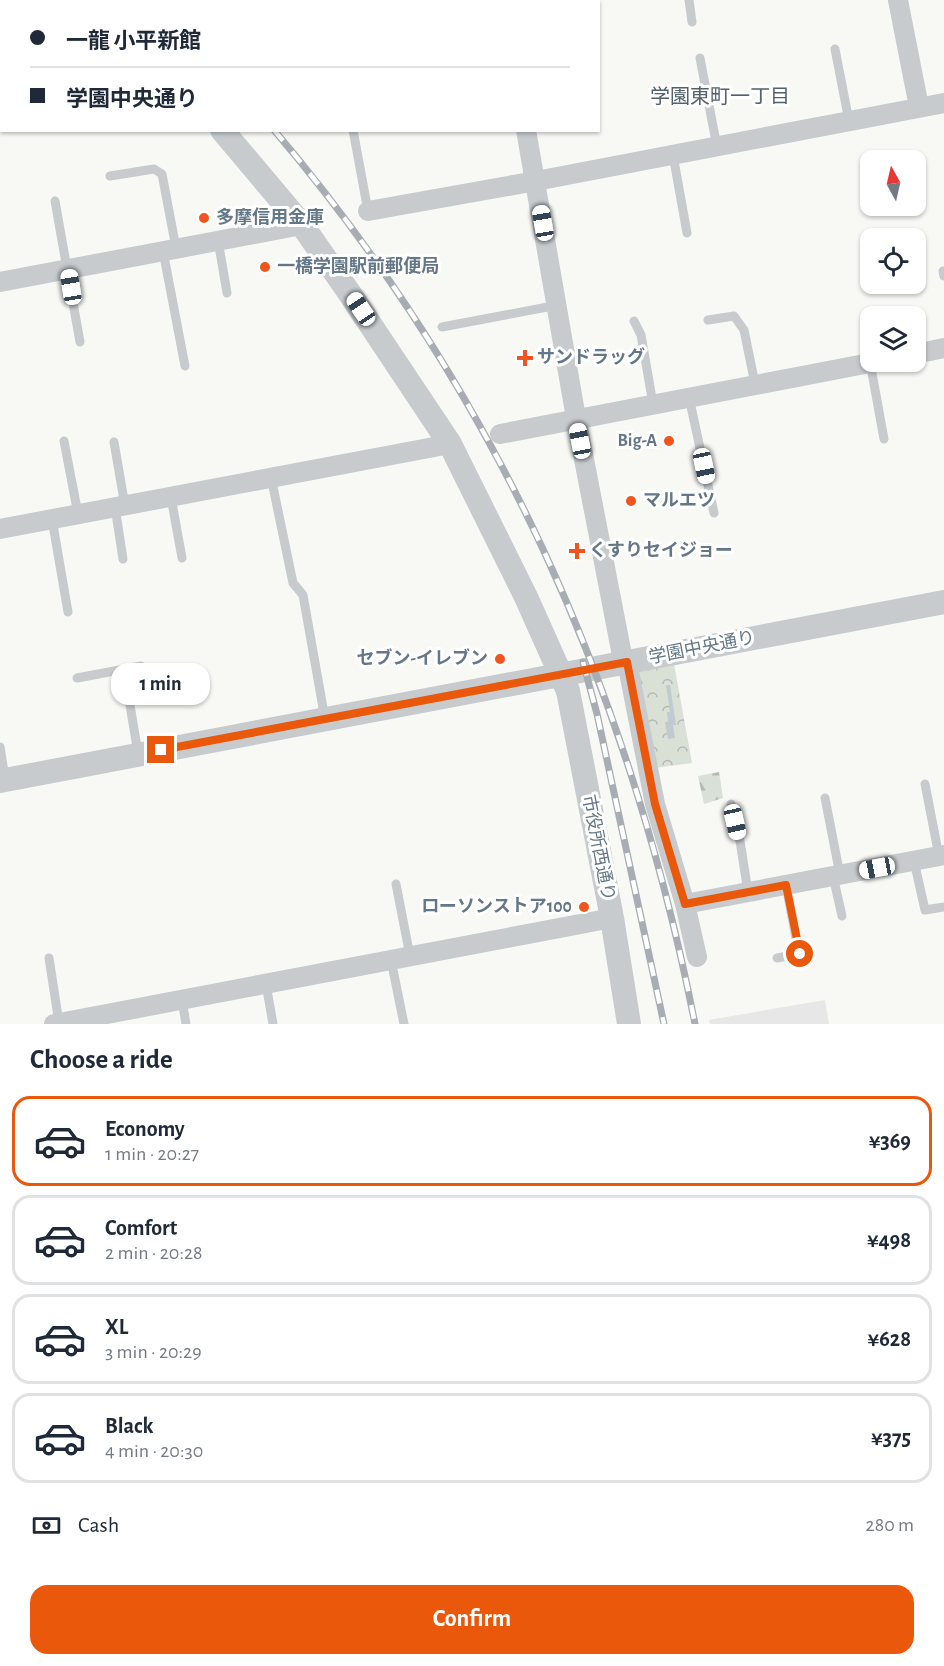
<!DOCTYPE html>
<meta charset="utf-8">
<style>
:root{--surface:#fff;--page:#f2f2f3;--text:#1f2937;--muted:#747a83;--line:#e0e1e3;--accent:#ea580c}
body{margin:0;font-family:"Alegreya Sans","Noto Sans JP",sans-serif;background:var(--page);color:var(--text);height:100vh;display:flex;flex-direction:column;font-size:22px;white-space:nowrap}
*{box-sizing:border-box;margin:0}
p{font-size:20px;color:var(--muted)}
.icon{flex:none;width:33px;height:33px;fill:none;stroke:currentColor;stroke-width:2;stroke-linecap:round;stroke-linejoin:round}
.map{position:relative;height:1024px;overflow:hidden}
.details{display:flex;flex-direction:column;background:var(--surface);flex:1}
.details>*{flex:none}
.guide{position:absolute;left:0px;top:0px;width:600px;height:132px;box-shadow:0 2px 4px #0004;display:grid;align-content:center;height:132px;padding:0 30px;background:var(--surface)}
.needle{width:39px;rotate:352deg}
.fabs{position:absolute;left:860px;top:150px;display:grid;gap:12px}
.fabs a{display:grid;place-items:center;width:66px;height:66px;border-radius:12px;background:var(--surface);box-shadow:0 2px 4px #0004;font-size:30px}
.end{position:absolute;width:27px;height:27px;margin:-14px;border:8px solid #ea580c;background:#fff;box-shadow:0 0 0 3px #fff}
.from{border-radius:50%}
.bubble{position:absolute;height:42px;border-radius:18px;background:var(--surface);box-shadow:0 2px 4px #0004;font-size:20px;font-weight:700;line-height:42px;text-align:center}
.car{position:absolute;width:18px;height:36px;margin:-18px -9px;border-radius:8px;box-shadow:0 0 4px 2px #0007;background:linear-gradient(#fff 24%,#345 0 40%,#fff 0 76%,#345 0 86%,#fff 0)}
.guide b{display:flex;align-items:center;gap:21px;height:57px;font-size:22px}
.guide b+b{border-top:2px solid var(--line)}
.guide i{width:15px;height:15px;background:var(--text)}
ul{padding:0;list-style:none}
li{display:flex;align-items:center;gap:18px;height:90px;margin:0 12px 9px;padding:0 18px;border:3px solid var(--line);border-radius:18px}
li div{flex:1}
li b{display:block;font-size:22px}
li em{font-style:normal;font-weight:700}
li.active{border-color:var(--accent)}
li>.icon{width:54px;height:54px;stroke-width:1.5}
h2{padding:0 30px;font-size:27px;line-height:72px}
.pay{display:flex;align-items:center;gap:15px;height:66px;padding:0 30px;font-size:22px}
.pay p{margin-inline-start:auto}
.cta{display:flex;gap:12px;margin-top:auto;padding:12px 30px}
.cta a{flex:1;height:69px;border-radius:18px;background:var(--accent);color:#fff;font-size:24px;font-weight:700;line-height:69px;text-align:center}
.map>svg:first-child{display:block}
</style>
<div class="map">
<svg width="944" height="1024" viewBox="0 0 944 1024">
<defs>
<pattern id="forest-firs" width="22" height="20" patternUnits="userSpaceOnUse" patternTransform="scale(1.5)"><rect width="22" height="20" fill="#d9e0d5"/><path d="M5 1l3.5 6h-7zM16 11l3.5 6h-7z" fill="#b4bab3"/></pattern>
<pattern id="park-crowns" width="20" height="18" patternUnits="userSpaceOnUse" patternTransform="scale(1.5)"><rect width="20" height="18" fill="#d9e0d5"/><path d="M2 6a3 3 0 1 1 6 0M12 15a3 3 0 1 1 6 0" fill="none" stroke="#b4bab3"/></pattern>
</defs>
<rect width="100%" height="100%" fill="#f8f8f5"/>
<!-- built -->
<path fill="#e6e7e6" d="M825,1000L829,1024H710L709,1020Z"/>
<!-- forest -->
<path fill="url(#forest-firs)" d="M719,772L723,798L704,804L698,776Z"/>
<!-- park -->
<path fill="url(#park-crowns)" d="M674,664L692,763L648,769L629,672Z"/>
<!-- water -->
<path fill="#c0cbd1" d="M666,685H670L676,725H673L675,738L668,739L665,722H668L667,712H670Z"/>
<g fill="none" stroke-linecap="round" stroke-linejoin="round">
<!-- service -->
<path stroke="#c7cbce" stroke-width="9" d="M216,0L218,2
M306,0V2
M412,0V2
M689,0L692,22
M835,49L849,121
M700,58L717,147
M353,130L368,211
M673,155L687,233
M110,176L154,169L162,174L176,248
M55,201L80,342
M218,240L227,293
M163,251L185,366
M943,271L944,276
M708,320L734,316L744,330L755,384
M634,321L641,335L653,404
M442,327L558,305
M870,362L884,439
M689,397L714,513
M64,441L78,514
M114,442L125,506
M271,477L293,583L303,595L325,719
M171,497L182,558
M115,507L123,559
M52,519L68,612
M124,669L138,753
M77,678L141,666
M0,747L5,778
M925,784L939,856
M825,798L840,875
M731,804L740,841L748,892
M914,861L925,910L944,907
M833,876L842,916
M396,884L410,956
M49,958L59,1023
M777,958L799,954L786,885
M391,960L404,1024
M266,984L273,1024
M182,1000L186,1024"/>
<!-- minor -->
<path stroke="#c7cbce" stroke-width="20" d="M500,0V2
M898,0L919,107
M179,1L185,0
M0,36H2
M526,130L576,418L621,650L629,672L655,804L685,904L697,957
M368,211L536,181L944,103
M0,282L302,225
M915,354L944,348
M500,434L875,362
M0,529L450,444
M685,904L944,855
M54,1024L612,918"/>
<!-- tertiary -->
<path stroke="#c7cbce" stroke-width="24" d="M91,0L93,2
M222,130L302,225L348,291L450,444L526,597L568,691L612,918L629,1024
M0,781L944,602"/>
<!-- rail casing -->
<g stroke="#a7adb3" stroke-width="7">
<path id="rail" d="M151,0L152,2
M274,130C496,392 629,688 695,1024
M583,662L597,714L664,1024"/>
</g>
<!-- rail -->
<use href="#rail" stroke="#fff" stroke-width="4.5" stroke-dasharray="14" stroke-linecap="butt"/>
</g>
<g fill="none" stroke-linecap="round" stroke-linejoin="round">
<!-- route -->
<path stroke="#ea580c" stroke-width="8" d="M161,750L627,662L655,804L685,904L786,885L800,954"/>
</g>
<!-- markers -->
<g fill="#f1541c" stroke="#fff" stroke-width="2">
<circle cx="204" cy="218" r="6"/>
<circle cx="265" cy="267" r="6"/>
<path d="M522 349h6v6h6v6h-6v6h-6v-6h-6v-6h6z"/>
<circle cx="669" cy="441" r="6"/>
<circle cx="631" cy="501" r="6"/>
<path d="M574 542h6v6h6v6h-6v6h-6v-6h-6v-6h6z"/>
<circle cx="500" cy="659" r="6"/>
<circle cx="584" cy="907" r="6"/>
</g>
<g text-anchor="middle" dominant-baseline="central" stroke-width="6" stroke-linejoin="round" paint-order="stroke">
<!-- poi labels -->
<g font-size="18" font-weight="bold" fill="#647788" stroke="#fff" text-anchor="start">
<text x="216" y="218">多摩信用金庫</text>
<text x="277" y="267">一橋学園駅前郵便局</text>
<text x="537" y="358">サンドラッグ</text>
<text x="657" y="441" text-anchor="end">Big-A</text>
<text x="643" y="501">マルエツ</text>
<text x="589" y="551">くすりセイジョー</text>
<text x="488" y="659" text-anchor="end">セブン-イレブン</text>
<text x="572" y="907" text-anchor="end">ローソンストア100</text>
</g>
<!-- street labels -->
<g font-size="18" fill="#647788" stroke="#fff">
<text transform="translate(702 648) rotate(-11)">学園中央通り</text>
<text transform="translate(598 848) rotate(79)">市役所西通り</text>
</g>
<!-- neighbourhood labels -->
<g font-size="20" fill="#53616d" stroke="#fff">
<text x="720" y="97">学園東町一丁目</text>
</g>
</g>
</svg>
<div class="fabs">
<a><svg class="needle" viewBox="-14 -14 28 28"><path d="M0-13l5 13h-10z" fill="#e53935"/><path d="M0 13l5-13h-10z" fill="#747a83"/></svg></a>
<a><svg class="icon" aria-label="locate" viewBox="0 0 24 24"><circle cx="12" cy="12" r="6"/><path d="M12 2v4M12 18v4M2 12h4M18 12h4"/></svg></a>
<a><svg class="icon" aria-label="layers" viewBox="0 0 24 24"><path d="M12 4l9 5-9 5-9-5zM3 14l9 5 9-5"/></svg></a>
</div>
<i class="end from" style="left:800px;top:954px"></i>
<i class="end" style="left:161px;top:750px"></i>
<div class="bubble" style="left:111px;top:663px;width:99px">1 min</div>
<i class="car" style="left:543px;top:223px;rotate:350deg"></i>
<i class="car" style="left:71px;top:287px;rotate:351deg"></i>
<i class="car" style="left:361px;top:309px;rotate:326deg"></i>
<i class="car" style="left:580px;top:441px;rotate:349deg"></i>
<i class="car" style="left:704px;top:466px;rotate:168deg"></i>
<i class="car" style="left:735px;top:822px;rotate:167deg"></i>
<i class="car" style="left:877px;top:868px;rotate:259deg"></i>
<div class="guide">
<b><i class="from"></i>一龍 小平新館</b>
<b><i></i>学園中央通り</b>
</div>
</div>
<section class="details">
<h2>Choose a ride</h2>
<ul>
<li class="active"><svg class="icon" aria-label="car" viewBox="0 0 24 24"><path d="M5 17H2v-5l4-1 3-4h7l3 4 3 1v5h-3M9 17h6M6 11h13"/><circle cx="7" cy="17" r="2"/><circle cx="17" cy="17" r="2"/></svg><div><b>Economy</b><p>1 min · 20:27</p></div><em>¥369</em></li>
<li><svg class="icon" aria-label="car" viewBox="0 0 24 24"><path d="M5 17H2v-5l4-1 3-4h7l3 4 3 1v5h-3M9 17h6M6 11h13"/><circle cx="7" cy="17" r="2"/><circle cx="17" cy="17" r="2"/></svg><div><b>Comfort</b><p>2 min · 20:28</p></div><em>¥498</em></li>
<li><svg class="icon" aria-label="car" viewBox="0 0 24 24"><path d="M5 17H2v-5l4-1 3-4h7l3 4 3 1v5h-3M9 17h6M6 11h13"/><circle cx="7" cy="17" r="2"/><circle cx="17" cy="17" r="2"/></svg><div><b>XL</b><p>3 min · 20:29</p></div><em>¥628</em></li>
<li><svg class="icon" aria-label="car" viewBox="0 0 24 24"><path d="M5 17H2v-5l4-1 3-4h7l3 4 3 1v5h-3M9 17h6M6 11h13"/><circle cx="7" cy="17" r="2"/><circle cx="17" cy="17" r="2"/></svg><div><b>Black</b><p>4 min · 20:30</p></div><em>¥375</em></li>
</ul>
<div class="pay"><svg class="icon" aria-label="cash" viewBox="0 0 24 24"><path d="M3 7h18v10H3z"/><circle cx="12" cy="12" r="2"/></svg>Cash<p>280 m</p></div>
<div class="cta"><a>Confirm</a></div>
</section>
